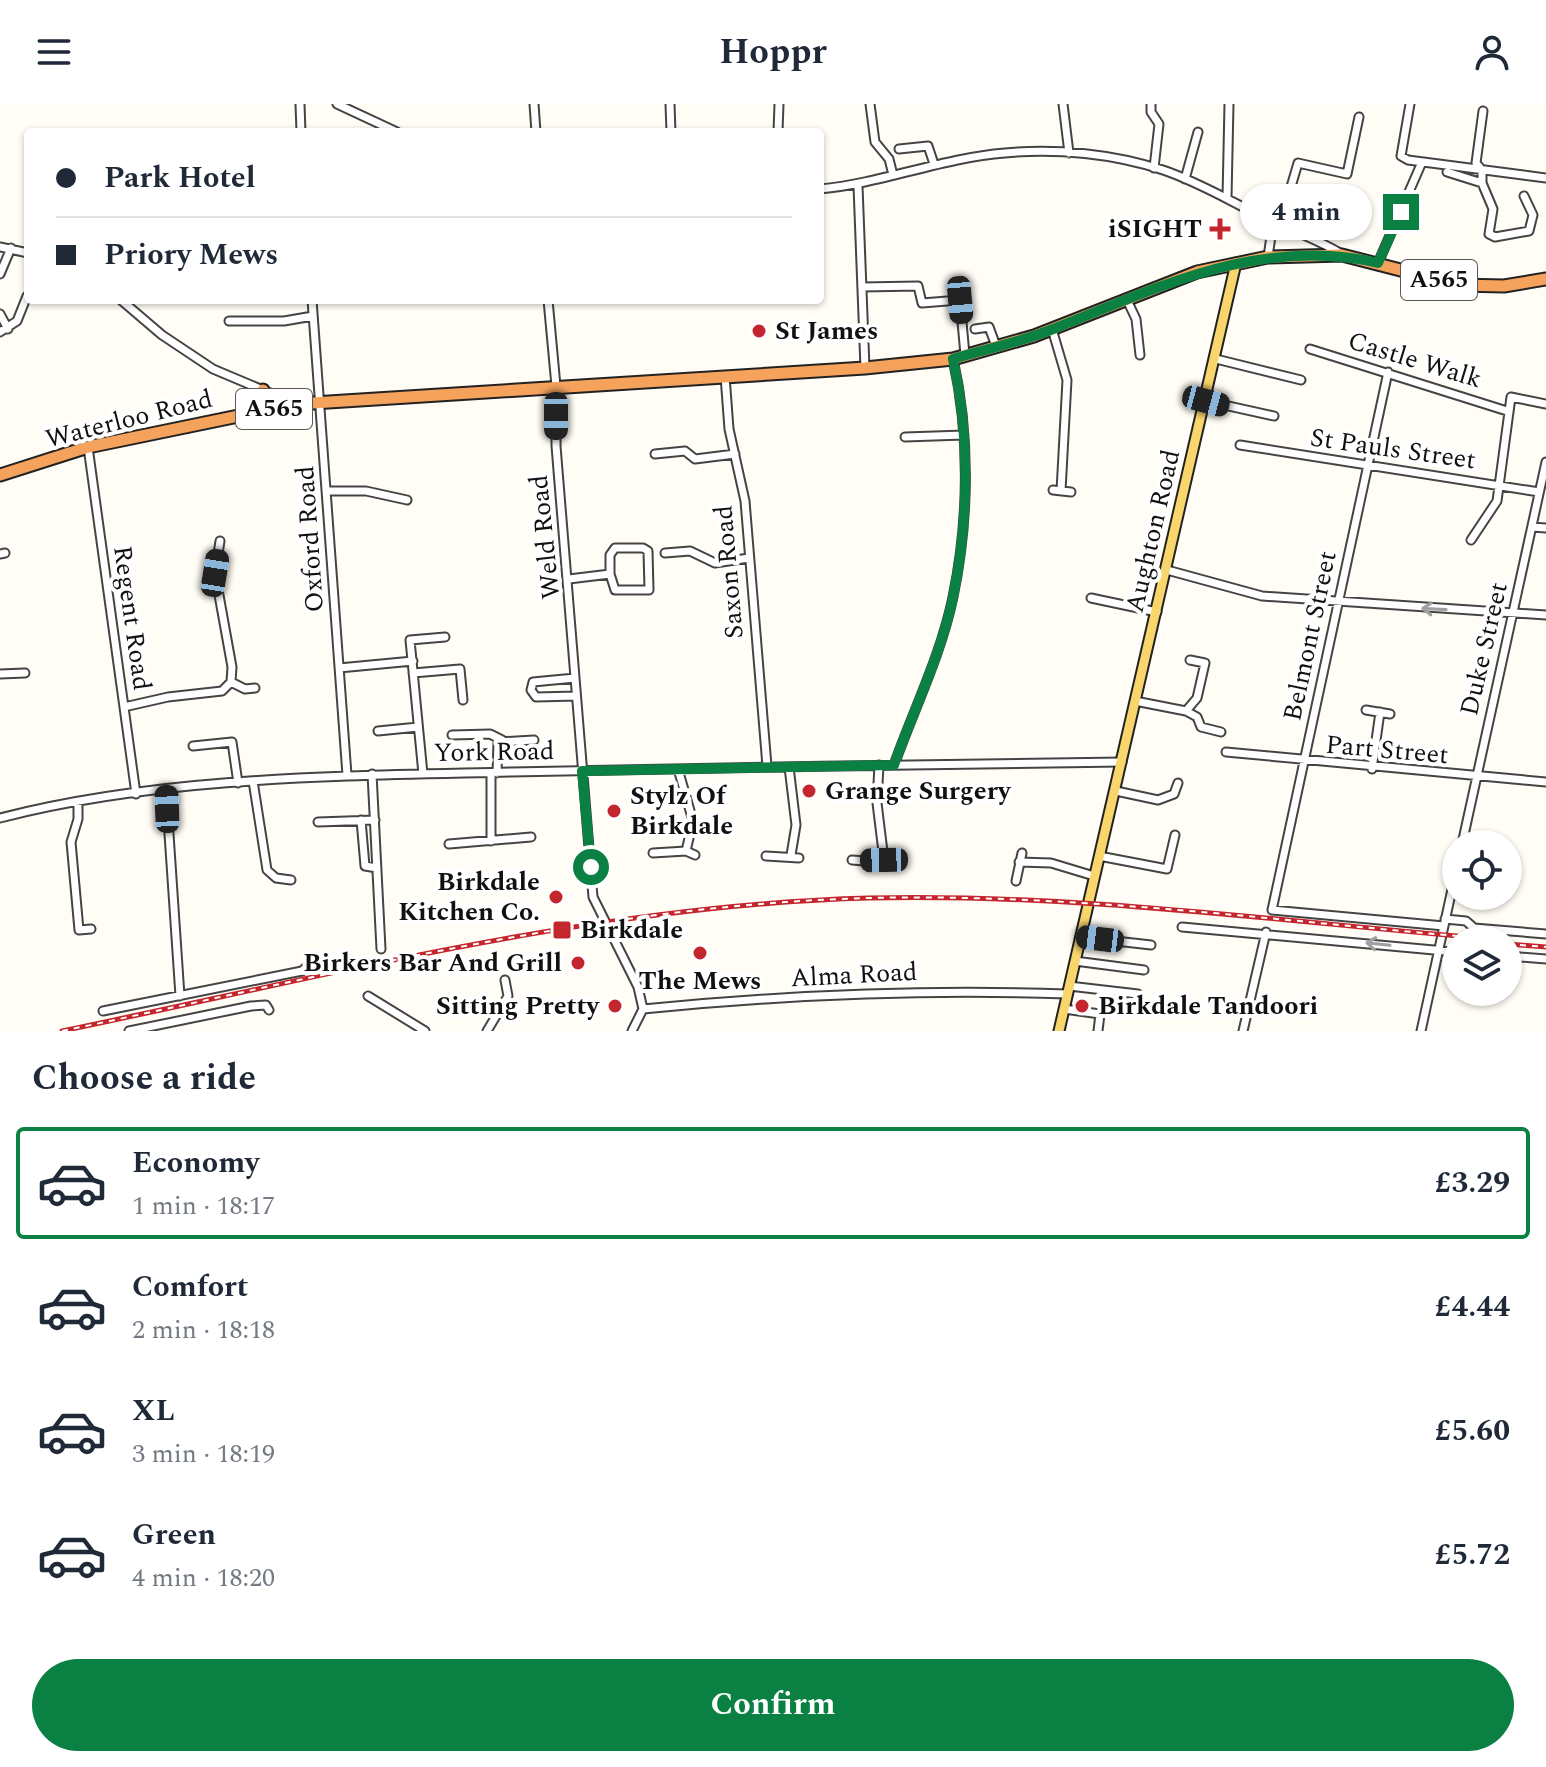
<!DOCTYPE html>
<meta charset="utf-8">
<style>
:root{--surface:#fff;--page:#f6f6f7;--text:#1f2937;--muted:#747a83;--line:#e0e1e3;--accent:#0b8043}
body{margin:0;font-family:Spectral,serif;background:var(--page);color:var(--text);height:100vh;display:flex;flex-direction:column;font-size:30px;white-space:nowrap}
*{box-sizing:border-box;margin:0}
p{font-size:26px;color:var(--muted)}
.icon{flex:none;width:44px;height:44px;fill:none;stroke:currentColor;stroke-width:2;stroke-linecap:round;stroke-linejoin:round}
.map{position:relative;height:927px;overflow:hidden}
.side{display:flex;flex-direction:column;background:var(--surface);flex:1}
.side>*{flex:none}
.banner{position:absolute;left:24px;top:24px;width:800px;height:176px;border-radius:8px;box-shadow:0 2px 6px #0004;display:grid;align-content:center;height:176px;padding:0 32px;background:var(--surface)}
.buttons{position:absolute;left:1442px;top:726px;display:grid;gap:16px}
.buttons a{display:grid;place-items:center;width:80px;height:80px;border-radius:50%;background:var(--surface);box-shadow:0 2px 6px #0004;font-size:40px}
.end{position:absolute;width:36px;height:36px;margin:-18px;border:10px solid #0b8043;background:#fff;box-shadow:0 0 0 4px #fff}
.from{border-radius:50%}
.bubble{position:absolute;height:56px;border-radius:28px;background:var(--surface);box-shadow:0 2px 6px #0004;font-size:26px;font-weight:700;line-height:56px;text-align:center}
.car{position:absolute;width:24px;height:48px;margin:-24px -12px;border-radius:10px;box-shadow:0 0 6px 2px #0007;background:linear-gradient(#222 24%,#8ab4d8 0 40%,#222 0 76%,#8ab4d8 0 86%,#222 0)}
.banner b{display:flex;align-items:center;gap:28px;height:76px;font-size:30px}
.banner b+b{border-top:2px solid var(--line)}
.banner i{width:20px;height:20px;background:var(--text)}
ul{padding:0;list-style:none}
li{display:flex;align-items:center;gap:24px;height:112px;margin:0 16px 12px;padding:0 16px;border:4px solid transparent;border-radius:8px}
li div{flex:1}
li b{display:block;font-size:30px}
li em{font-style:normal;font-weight:700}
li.on{border-color:var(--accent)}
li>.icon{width:72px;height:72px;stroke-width:1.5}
h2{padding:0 32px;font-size:36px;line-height:96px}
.action{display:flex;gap:16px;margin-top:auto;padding:16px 32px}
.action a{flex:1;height:92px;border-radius:48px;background:var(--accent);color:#fff;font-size:32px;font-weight:700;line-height:92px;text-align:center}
header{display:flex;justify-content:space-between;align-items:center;height:104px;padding:0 32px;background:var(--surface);font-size:36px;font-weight:700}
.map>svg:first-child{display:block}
</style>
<header><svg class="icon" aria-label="menu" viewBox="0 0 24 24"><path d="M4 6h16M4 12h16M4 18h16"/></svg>Hoppr<svg class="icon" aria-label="person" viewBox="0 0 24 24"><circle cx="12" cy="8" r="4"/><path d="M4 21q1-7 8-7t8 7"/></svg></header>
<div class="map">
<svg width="1546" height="927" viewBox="0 0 1546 927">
<rect width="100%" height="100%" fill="#fffdf5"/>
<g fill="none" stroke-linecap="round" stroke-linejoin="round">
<!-- minor casing -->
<g stroke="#444" stroke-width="11">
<path id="minor" d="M300,0L301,28
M337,0L397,28
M534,0L536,28
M670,0L671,28
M870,0L875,38L889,55L893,71
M1063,0L1069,49
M1151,0V8L1159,20L1154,64
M1410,0L1401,52L1408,56L1546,74
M1483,7L1476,59L1482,66V79L1493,105L1489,130L1495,133L1529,127L1533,111L1524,92
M778,28L779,0
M899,45L928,42L934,60
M1447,68L1482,79
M1185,75L1198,28
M858,82L865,264
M820,85C883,79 942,54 1005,49C1057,44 1114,50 1163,66C1202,79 1236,101 1274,118C1296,128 1318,136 1340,149
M1227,94L1229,0
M1280,120L1298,59L1347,70L1359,13
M0,143L28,149
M1268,153L1273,118
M1378,159L1422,58
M0,170L11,144
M862,183L918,182L922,199L960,196L965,251
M121,196L162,231L213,265L296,300
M312,196L347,671
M548,196L556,282V342L593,793L638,883L643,905L632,927
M1127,196L1136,215L1140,251
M0,210L8,225
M229,217H284L313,212
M975,225L989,223L996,242
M1052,225L1067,276L1061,387
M0,228L17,217L27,192
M1310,245L1507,307
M1216,255L1301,276
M1388,268L1272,806L1444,822
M725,272L729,325L745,397L767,662
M1206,297L1274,312
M905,333L964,331
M1240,341L1539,388
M88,343L136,690
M655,350L685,347L695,355L735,350
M1053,386L1071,388
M327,387H366L407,396
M1532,423L1546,424
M1471,436L1497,397L1511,293L1546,300
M665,449L690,447L715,459L749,454
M0,450L5,449
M1167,466L1262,492L1546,511
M569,475L610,470V451L615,444H643L648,447L649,486H615L610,470
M1091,494L1157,508
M339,564L413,557
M413,569L460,565L463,596
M0,570L25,569
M575,574L533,578L531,586L536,593L576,592
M231,578L245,585L255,584
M1135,597L1186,607L1197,594L1205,559L1190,556
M124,603L168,593L222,587L231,578L232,563L215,469L220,437
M1366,606L1390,610
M1186,607L1197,613L1201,623L1221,628
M378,627L418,623
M452,631L490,630L502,636
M193,642L232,638L238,679
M1226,648L1546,678
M879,661L877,699L884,756
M894,661C914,605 941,551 953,493C969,416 970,331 953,255
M789,663L796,721L791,751
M678,665L693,717L686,747
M1372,665L1380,608
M491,669V737
M497,669L498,638L534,636
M372,670L381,845
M423,670L410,536L445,533
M253,677L267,766L276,774L291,776
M166,686L180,892
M1116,687L1158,696L1174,690L1178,679
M78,699V715L71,738L79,826L91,825
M0,714C162,672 345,672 511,668C715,664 918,660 1122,658
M361,716L365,762L377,764
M318,718L375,716
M449,740L531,733
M1462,740L1546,358
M653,749L686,747L695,751
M766,752L799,754
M1099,752L1167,765L1175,731
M852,756L890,759
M1019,758L1051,759L1094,772
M1016,777L1022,749
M1445,815L1466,817L1474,824L1546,830
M1182,823L1456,848
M1080,833L1151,841
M1508,852L1546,855
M1075,857L1144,866
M1069,882L1138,890L1136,903
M368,892L425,927
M643,905C784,891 925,885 1067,890
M1064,905L1100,910L1098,927
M103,907L302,867L310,860
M129,927L251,902L266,901L269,906
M487,927L508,892L505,876
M1243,927L1266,828
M1421,927L1456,767"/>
</g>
<!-- major casing -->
<g stroke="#222" stroke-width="13">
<path id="major" d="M1059,927L1236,159"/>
</g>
<!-- highway casing -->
<g stroke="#222" stroke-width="15">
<path id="highway" d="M262,307L266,293L263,286
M0,371L88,343L297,300L865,264L953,255L1034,232L1197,168L1268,153L1342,151L1459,181L1504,182L1546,175"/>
</g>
<!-- minor -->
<use href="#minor" stroke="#fff" stroke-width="7"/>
<!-- major -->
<use href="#major" stroke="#f9d66b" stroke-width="9"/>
<!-- highway -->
<use href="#highway" stroke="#f5a25d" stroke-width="11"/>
<!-- rail casing -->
<g stroke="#c4262e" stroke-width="5">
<path id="rail" d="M1508,840L1546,843
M62,927C328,872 595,801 869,794C1081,789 1293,819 1504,836"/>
</g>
<!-- rail -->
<use href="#rail" stroke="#fff" stroke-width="2" stroke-dasharray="6" stroke-linecap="butt"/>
</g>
<!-- one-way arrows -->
<defs><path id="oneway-shaft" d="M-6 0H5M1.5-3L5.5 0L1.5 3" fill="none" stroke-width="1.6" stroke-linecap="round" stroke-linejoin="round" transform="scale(2)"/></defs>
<g stroke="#a0a0a0">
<use href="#oneway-shaft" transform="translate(1434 505) rotate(-177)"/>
<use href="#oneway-shaft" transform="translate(1378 840) rotate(-174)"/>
</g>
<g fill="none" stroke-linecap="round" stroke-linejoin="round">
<!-- route -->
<path stroke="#0b8043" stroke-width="10" d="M591,763L582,667L894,661C914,605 941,551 953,493C969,415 970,331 953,255C986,245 1021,238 1053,225C1160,183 1260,132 1378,159L1401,108"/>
</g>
<!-- markers -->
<g fill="#c4262e" stroke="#fff" stroke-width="3">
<path d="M1216 113h8v8h8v8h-8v8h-8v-8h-8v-8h8z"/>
<circle cx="759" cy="227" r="8"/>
<circle cx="809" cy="687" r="8"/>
<circle cx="614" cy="707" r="8"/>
<circle cx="556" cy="793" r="8"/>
<rect x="552" y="816" width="20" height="20" rx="4"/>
<circle cx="700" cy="849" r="8"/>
<circle cx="578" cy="859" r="8"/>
<circle cx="615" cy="902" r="8"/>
<circle cx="1082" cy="902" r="8"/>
</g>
<g text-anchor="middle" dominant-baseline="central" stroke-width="8" stroke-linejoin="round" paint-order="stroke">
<!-- shield labels -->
<g fill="#fff" stroke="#585858" stroke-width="2">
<rect x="1401" y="156" width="76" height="40" rx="6"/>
<rect x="236" y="285" width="76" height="40" rx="6"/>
</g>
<g font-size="24" font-weight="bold" fill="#111">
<text x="1439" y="176">A565</text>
<text x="274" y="305">A565</text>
</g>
<!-- poi labels -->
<g font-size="26" font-weight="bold" fill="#111" stroke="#fff" text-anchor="start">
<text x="1202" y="125" text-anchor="end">iSIGHT</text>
<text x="775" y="227">St James</text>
<text x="825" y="687">Grange Surgery</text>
<text x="630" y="692">Stylz Of<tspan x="630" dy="30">Birkdale</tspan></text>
<text x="540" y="778" text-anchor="end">Birkdale<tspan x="540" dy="30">Kitchen Co.</tspan></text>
<text x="580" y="826">Birkdale</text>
<text x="562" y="859" text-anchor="end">Birkers Bar And Grill</text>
<text x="700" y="877" text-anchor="middle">The Mews</text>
<text x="599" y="902" text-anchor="end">Sitting Pretty</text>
<text x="1098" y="902">Birkdale Tandoori</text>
</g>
<!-- street labels -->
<g font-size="26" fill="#111" stroke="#fff">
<text transform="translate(1415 256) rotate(17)">Castle Walk</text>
<text transform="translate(129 315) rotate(-14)">Waterloo Road</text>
<text transform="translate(1393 345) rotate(8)">St Pauls Street</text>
<text transform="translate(1153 427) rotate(-77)">Aughton Road</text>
<text transform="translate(545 433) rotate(-96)">Weld Road</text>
<text transform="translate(310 435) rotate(-94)">Oxford Road</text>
<text transform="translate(729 468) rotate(-95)">Saxon Road</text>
<text transform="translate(132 514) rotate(82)">Regent Road</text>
<text transform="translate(1310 532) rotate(-78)">Belmont Street</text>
<text transform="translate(1484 545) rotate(-77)">Duke Street</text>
<text transform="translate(1387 646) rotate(5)">Part Street</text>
<text transform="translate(494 648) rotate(-1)">York Road</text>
<text transform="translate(854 871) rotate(-3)">Alma Road</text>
</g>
</g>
</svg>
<div class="buttons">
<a><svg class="icon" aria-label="locate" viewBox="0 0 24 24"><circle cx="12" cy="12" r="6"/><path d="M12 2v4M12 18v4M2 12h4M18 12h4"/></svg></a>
<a><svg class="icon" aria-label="layers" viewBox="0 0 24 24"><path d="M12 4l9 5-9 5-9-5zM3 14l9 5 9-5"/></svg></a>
</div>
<i class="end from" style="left:591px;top:763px"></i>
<i class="end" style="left:1401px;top:108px"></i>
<div class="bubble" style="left:1240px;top:80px;width:132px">4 min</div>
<i class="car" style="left:960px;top:196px;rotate:175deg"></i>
<i class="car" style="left:1206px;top:297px;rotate:105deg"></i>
<i class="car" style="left:556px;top:312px;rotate:180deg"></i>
<i class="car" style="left:215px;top:469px;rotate:9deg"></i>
<i class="car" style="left:167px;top:705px;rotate:358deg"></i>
<i class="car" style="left:884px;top:756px;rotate:269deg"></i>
<i class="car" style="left:1100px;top:835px;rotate:277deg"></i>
<div class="banner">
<b><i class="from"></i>Park Hotel</b>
<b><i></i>Priory Mews</b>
</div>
</div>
<section class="side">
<h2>Choose a ride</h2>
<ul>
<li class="on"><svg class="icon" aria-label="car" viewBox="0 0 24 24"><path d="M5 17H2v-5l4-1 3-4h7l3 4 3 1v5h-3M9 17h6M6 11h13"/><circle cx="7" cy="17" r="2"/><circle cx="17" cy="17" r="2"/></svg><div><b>Economy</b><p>1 min · 18:17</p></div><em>£3.29</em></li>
<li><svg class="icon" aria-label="car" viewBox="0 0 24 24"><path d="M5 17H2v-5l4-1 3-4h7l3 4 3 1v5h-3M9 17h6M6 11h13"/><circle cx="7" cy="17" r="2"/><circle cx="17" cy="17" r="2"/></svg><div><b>Comfort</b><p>2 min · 18:18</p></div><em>£4.44</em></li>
<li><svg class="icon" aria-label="car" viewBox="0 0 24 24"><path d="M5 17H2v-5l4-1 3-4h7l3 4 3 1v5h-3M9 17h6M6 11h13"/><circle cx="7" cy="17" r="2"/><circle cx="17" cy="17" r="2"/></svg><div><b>XL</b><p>3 min · 18:19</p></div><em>£5.60</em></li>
<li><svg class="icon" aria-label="car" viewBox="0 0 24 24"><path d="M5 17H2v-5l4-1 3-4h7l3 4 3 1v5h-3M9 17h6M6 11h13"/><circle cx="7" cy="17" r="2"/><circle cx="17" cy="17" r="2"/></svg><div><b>Green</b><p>4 min · 18:20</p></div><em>£5.72</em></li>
</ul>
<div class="action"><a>Confirm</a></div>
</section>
